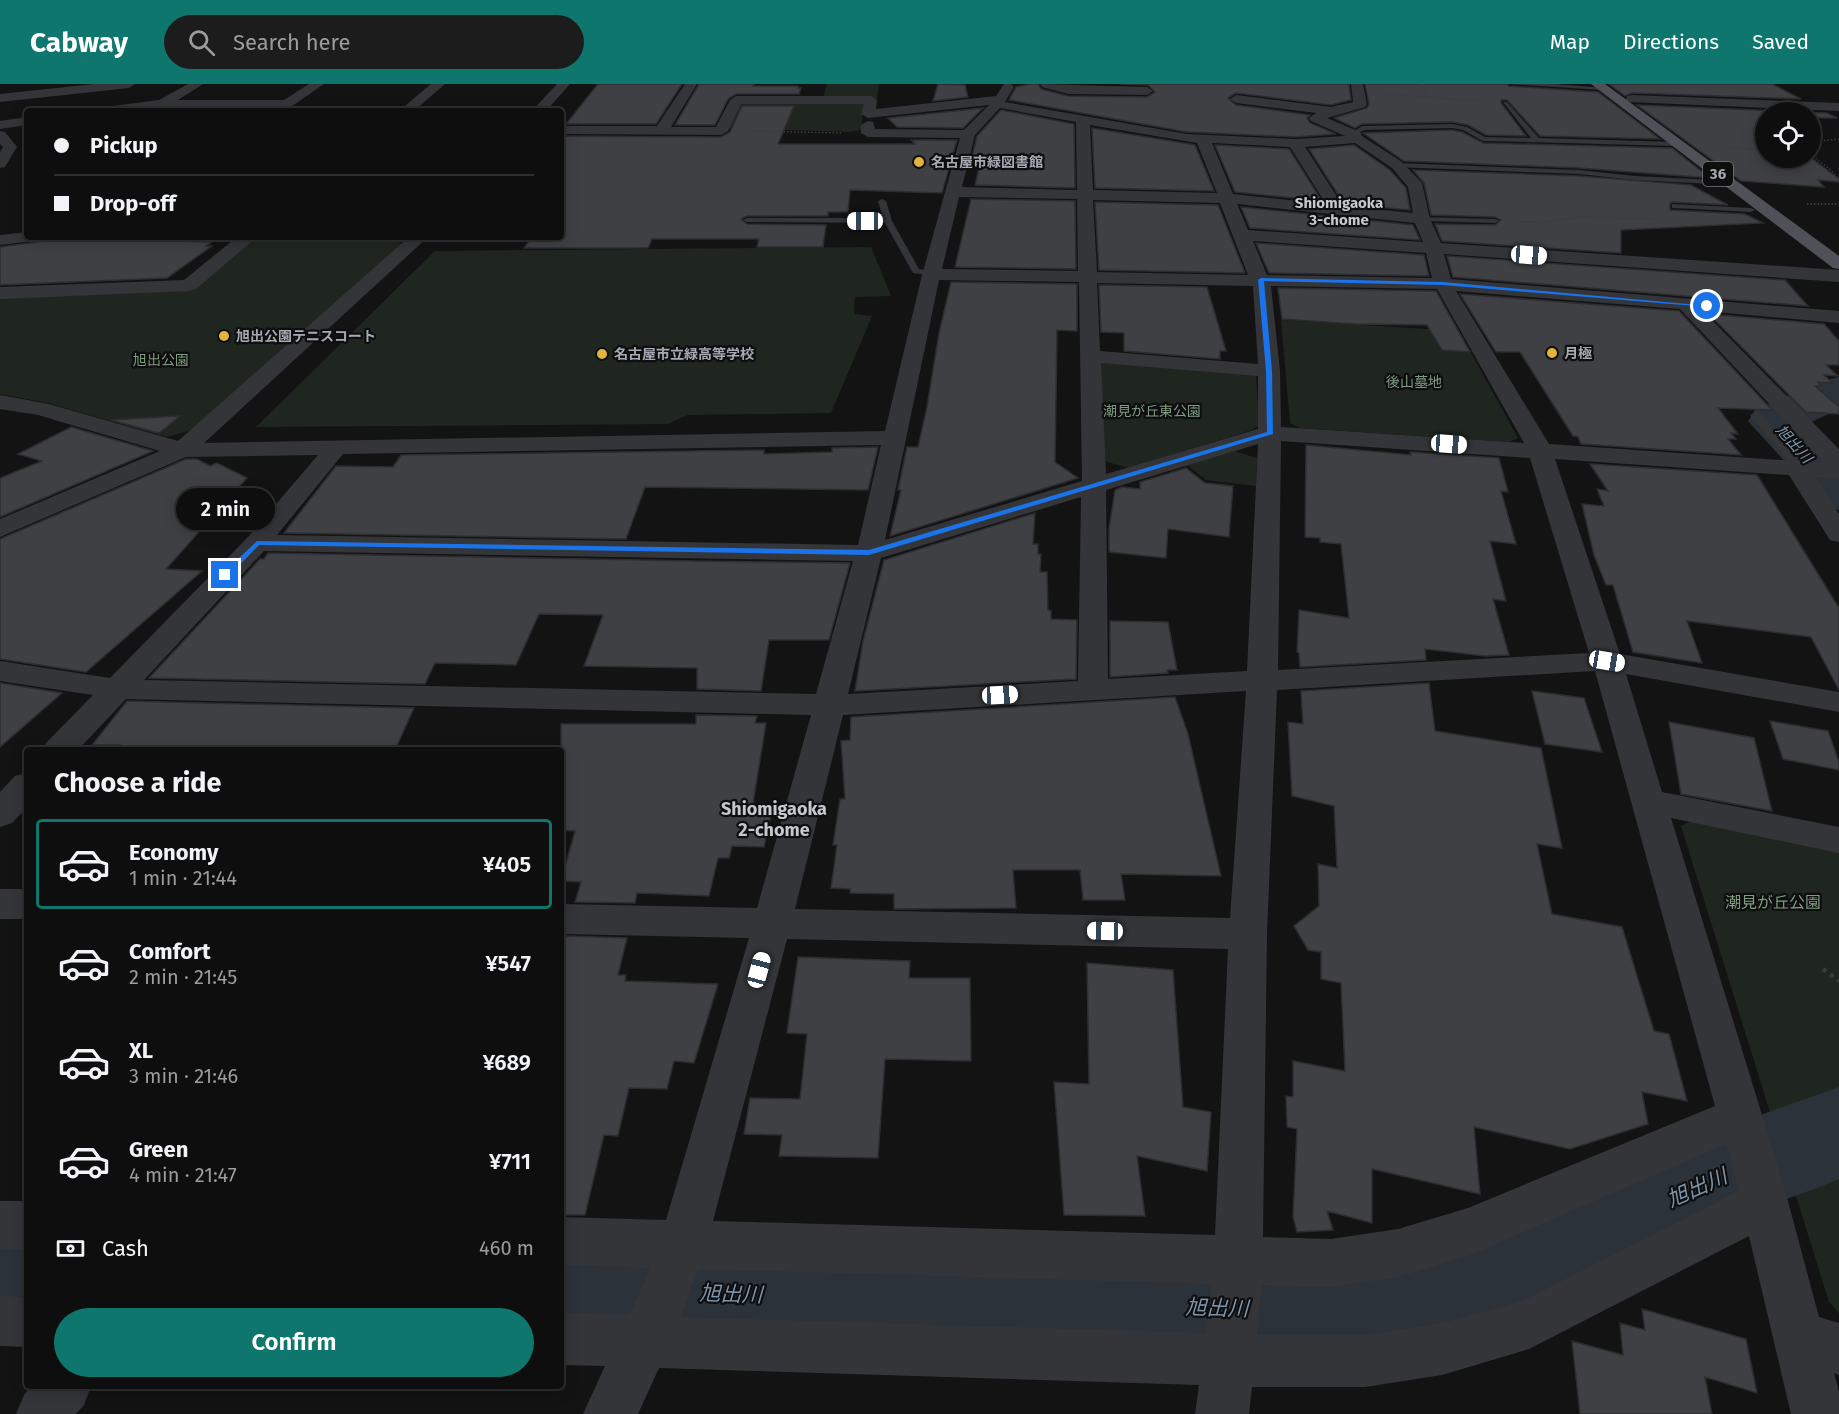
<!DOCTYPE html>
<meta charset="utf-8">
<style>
:root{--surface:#0e0e0f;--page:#1c1c1d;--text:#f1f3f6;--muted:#9b9c9e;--line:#2e2e2f;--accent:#0f766e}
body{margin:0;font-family:"Fira Sans","Noto Sans JP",sans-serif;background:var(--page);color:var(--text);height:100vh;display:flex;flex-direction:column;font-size:22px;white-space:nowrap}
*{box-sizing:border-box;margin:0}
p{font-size:20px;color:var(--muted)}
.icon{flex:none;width:33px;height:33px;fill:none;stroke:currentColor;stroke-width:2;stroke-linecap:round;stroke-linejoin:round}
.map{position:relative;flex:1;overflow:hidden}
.sheet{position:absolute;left:24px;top:663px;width:540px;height:642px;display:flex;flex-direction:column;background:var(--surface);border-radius:6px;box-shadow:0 3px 15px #0003,0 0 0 2px var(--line)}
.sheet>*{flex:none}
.banner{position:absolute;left:24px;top:24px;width:540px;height:132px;border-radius:6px;box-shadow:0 3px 15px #0003,0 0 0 2px var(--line);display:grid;align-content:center;height:132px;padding:0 30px;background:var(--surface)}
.buttons{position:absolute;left:1755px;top:18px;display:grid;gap:12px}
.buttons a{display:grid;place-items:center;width:66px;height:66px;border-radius:50%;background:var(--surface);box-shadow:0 3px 15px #0003,0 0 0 2px var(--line);font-size:30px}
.end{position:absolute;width:27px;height:27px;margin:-14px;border:8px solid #1a73e8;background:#fff;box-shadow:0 0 0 3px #fff}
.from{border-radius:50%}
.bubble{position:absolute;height:42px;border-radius:21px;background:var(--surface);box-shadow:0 3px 15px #0003,0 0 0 2px var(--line);font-size:20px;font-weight:600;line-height:42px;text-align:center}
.car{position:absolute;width:18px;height:36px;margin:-18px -9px;border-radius:8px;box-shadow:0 0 4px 2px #0007;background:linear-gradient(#fff 24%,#345 0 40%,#fff 0 76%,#345 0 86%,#fff 0)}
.banner b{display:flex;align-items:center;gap:21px;height:57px;font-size:22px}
.banner b+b{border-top:2px solid var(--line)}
.banner i{width:15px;height:15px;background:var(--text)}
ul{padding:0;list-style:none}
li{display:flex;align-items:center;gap:18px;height:90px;margin:0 12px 9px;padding:0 18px;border:3px solid transparent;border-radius:6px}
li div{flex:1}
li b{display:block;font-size:22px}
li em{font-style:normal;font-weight:600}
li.active{border-color:var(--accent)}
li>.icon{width:54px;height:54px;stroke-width:1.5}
h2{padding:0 30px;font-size:27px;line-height:72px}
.pay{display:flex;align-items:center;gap:15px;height:66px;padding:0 30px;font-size:22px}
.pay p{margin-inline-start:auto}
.cta{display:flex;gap:12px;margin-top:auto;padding:12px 30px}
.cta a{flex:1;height:69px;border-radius:36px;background:var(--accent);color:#fff;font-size:24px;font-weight:600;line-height:69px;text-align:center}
header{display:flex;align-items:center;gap:36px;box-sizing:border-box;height:84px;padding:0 30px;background:var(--accent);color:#fff}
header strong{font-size:28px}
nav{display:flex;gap:33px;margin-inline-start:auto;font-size:21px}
.search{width:420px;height:54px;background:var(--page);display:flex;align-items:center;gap:15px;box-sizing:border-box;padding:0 21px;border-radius:33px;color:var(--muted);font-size:22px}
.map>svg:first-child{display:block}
</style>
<header>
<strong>Cabway</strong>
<div class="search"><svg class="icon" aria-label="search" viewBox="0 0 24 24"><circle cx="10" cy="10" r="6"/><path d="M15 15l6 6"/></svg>Search here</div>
<nav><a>Map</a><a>Directions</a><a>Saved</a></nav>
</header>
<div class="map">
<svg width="1839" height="1330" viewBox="0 0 1839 1330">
<rect width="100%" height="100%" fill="#131314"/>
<!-- green -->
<path fill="#1f2620" d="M827,0H879L877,15L823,14Z
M856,18L864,20L861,46L849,48L729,44L740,20Z
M257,154L398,157L403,161L192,346L166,353L48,319L0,310V210L193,202L248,157Z
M871,163L891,212L855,213L854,230L872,232L831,329L688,331L667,340L256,343L435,167Z
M1281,236L1459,247L1518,354L1509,358L1300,344L1290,339Z
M1109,276L1245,287L1256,292L1259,341L1252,346L1128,384L1104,377L1100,279Z
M1234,367L1257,374L1256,402L1206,396L1187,381Z
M1696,735L1839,764V1229L1829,1218L1681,742Z"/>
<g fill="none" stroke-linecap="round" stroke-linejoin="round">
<!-- river -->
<path fill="#2c3239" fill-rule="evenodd" d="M1839,293V325L1805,341L1839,374V426L1820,422L1807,402L1748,337L1755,326L1822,297Z
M1839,1003V1095C1810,1108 1779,1116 1750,1130C1623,1189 1499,1265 1357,1283C1333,1286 1308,1283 1284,1283L561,1259V1151L1284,1173H1355L1420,1162L1505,1137L1690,1056Z
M0,1131L27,1132V1240L0,1239Z"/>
</g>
<!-- building -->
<path fill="#3f4044" stroke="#2d2d30" stroke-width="1.5" d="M598,0H682L656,40H566Z
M699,0H754L753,2H798V4H801L799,10H736L728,15L715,41H675Z
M938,0L965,1L968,13L933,17Z
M1030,0H1038L1041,5L1068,12L1147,13L1155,8L1148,1L1120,0H1349L1351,16L1331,21L1236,9L1228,14L1236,21L1310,31L1307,34L1310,39L1336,50L1295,53L1187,48L1009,16L1016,3Z
M1365,0H1507L1509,2L1598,8L1660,55L1540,52L1507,16H1501V19L1526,52L1486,51L1468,41L1452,38L1362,40L1355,44L1334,34L1367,24L1369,20Z
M1609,0H1772L1801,15L1632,9L1625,12Z
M1637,21L1827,29L1837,34H1810V28H1766V74L1810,73L1839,95V98L1818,96L1824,103L1741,97Z
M742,22H794L778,60H915L911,56H957L942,109L850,106L848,128H828V132H747L741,135L747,140L826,141L823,163H757L759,155H652L648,164H524L532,153H561V52L721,53L730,48Z
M983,24L963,44L897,43L888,34Z
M1001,26L1074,40L1075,104L975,101L980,80L971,77L977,52Z
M1092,44L1195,61L1214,107L1095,104Z
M1452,46L1462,48L1483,59L1672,64L1710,94L1579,84L1404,77L1363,49Z
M1215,61L1289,65L1322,117L1235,108Z
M1354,61L1390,86L1406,104L1410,126L1344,120L1309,65Z
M1413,86L1579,92L1691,101L1728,121L1672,118L1670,120V126L1745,130L1763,139L1621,146V169L1442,157L1435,140L1495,141L1501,136L1495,133L1431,131L1424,99Z
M971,115L1075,117L1076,185L955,183Z
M1095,118L1218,121L1245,189L1099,186Z
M1241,123L1413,141L1420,156L1250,144Z
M66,154L212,158L206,162H212L167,194L0,201V163Z
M1256,159L1424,171L1429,192L1269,189Z
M1447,172L1785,196L1808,222L1453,193Z
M951,198L1077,200V247L1057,246L1055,378L1078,394L890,452L901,406H898L907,363H918L927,323L939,249Z
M1099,201L1207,203L1226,267H1220V275L1124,267V249L1101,248Z
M1278,204L1436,207L1470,268L1442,266L1427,241L1354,240L1282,235Z
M1460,210L1679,227L1772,326L1718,324L1738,350L1731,349L1736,355H1728L1741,371L1581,360L1578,353L1573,352L1520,268H1496Z
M1709,230L1824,240L1839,257V281H1826L1838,292L1824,291L1833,299L1818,298L1821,302H1815L1839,323V330L1806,328Z
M180,332L159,349L111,336Z
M71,343L153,367L0,433V394L42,377L18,370Z
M1306,361L1411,371L1410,368L1499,374L1508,408L1501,407L1516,460L1490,457L1506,517L1493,515L1509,571L1485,572L1425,565L1426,576L1300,583L1299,569L1297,568L1299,526L1349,534L1341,460L1320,458V454L1305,453Z
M878,363L868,406L645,403L626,455L284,449L336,382L393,383L401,371L764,366V370L832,368V364Z
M186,375H197L210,382L217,379L247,394L166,485L202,487L86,588L0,575V455Z
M1590,380L1757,391L1839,524V606L1811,553L1687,537L1702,579L1633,568L1613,501H1606L1594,471L1582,420L1604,422L1597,405L1608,407Z
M1186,384L1205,399L1233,402L1229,453L1168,445L1166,474L1109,468V445L1115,406L1122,403L1140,405V398Z
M1035,429L1033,460H1038V470H1041L1040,488H1047L1048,526L1051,527V535L1077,536L1076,595L855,607L863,557L884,476Z
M268,469L695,477L850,479L829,556H769L761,607L697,605V584L584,582L603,531L539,530L516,581L435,579L425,600L149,594L260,475H264Z
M1110,537L1168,538L1177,586H1167L1168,589L1110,593Z
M0,599L62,609L0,663Z
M1429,599L1435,647L1541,664L1562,764L1537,760L1552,830L1622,843L1654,947L1669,950L1687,1017L1642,1008L1648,1040L1570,1065L1474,1043L1480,1110L1372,1085V1139L1327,1127L1333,1146L1297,1148L1293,1133L1297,1045L1287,1043L1286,1012L1293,1013V977L1345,987L1341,899L1321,895V868L1308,866L1294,842L1319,822L1318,780L1337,784L1334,722L1292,712L1288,638L1303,640L1301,607Z
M1532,607L1584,614L1602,668L1545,660Z
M1175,613L1188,650L1221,792L1121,790L1125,816H1083L1080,786H1013L1016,824L894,825V810L850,809V805L831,804L837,761H833L840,715H845L841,657L850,656L851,633Z
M127,617L414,624L395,666H116L120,661H92Z
M696,631L757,632L755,639H766L752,726L772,727L764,763L732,762L729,774H718L709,812L637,809L635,819L575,818L581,798L561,797L575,747L561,746V640H696Z
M1770,637L1828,647L1839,678V686L1783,675Z
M1669,638L1754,654L1772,727L1681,710Z
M566,852L627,854L618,891H626L625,897L718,900L694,979L674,977L667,1005L629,1004L618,1052L604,1051L585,1131H561V869Z
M798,873L910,877L909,894H970L971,977L885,975L878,1074L779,1072L782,1051L744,1050L750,1014L800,1015L807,950L787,949Z
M1087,879L1173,886L1183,1023L1211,1028L1207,1087L1137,1072L1145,1132L1064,1131L1054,998L1089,1000Z
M1642,1225L1746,1255L1757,1309L1705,1293L1712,1330H1580L1572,1257L1623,1271L1620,1239L1645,1246Z"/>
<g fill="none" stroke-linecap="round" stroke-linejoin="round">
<!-- path-far2 -->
<path stroke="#3a3b40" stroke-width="1.5" stroke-dasharray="1.5 2" stroke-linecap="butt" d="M1421,0L1428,13
M1385,10L1482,17
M752,47L841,49
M1810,58L1839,55
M1730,64L1766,66
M1810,70L1831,86L1839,96"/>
<!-- path-far1 -->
<path stroke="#3a3b40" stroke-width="2" stroke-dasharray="1.5 2" stroke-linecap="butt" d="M1807,120H1839
M1517,138H1545L1581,133L1656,135"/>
<!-- path -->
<path stroke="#3a3b40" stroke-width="4.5" stroke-dasharray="4 5" stroke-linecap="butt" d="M1823,885L1839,897"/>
<!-- service -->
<path fill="#343539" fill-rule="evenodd" d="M1509,0H1554L1605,4L1602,6Z
M1503,18H1507L1539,54L1677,58L1681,60L1677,62L1483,57L1463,46L1452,44L1364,46L1355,51L1350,50L1362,42L1452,40L1467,43L1485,53L1531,54Z
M1397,79L1579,86L1635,92L1713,96L1717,98L1713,100L1635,96L1579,90L1394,83Z
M882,115L886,117L892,137L919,185L935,188V192L913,189L885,139L747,138L743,136L747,134H883L878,117Z
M1672,120L1751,124L1755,126L1751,128L1675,124H1672Z
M1419,133L1495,135L1499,137L1495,139L1422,137H1419Z
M1756,328L1760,329L1800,375L1803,384L1801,387H1793L1790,379L1750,331Z"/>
<!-- minor -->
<path fill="#343539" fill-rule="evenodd" d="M94,0H135L129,4L0,18V10Z
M188,0H203L178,16H284L309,0H324L285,27H269L272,24H162L137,27H98L105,23L159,16Z
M431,0H445L414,27H399Z
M557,0H570L546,27H532Z
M685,0H697L671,43H716L730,16L736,12H871L877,16L876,25L996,12L1004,0H1011L1014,3L1005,18L1187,50L1295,55L1345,52L1311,37L1309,34L1316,29L1236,19L1230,15L1236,11L1331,23L1353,18L1351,0H1363L1367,20L1365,23L1327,34L1360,48L1362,52L1402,78L1422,99L1430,135L1441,159L1839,186V198L1444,170L1451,195L1839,227V239L1703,227L1839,365V394L1815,393L1839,430V458L1830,456L1789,391L1555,375L1620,570L1839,608V628L1626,590L1662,708L1839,743V769L1671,734L1785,1106L1819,1233L1839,1239V1291L1834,1289L1839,1308V1330H1791L1749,1152L1529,1265L1442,1291L1365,1303H1252L1249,1330H1195L1199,1301L659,1284L638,1330H583L605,1282L561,1281V1229L630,1231L650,1184L561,1181V1133L666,1136L749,854L561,850V820L757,824L811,631L126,615L78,666H42L47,658L93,611L0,597V577L110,594L248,453L318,371L186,373L0,453V435L160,367L38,331L0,325V311L49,320L178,357L409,153H428L204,359L885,347L921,195L960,54L868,53L861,49V41L868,37L873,38L875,45L964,46L989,21L868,34L861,30L864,20H741L728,47L721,51L561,50V42H657ZM1000,24L1076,38L1077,106L962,103L975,51ZM1090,41L1197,59L1217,109L1093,106ZM1212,59L1290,63L1326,120L1233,110ZM1355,59L1392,84L1408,103L1413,129L1343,122L1305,63ZM959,113L1077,115L1078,187L942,185ZM1093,116L1220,119L1248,191L1097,188ZM1237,120L1415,139L1423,158L1248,146ZM1253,157L1426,169L1432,194L1267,191ZM939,196L1079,198L1082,397L885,456ZM1097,199L1253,202L1258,280L1100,267ZM1271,202L1437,205L1524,359L1281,343L1280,287ZM1456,207L1680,225L1825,379L1549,360ZM1101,279L1258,292V345L1106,390ZM1281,357L1530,374L1589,569L1278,586ZM1258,360L1247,587L1108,595L1106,406ZM881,361L858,461L277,451L343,370ZM1081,413L1078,597L848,610L881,474ZM264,467L853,477L816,610L144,596ZM1595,587L1715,1022L1468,1124L1398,1145L1331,1155L1263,1153L1267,850L1277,606ZM1246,607L1230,834L795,825L843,631ZM787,855L1228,865L1215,1151L713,1137ZM1726,1060L1739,1107L1522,1217L1442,1239L1365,1251H1257L1262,1201L1331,1203L1398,1193L1468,1172ZM698,1185L1212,1200L1206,1249L681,1233Z
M1040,0L1147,3L1153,7L1147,11L1068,10L1042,3Z
M1632,11L1839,19V27L1627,18L1626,15L1627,12Z
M27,33V41L0,45V37Z
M0,47L5,48L17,63L5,83L0,84V68L3,63L0,60Z
M27,148V153H36L33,157L0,161V151Z
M237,153H257L196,205L189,207L0,215V203L184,196Z
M27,689V723L12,739L0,743V708L15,692Z
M0,805H27V835H0Z
M0,1117H27V1165H0Z
M0,1212L27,1213V1263L0,1262Z
M31,1302H91L84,1321L76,1330H16L24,1311Z"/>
<!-- primary -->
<path fill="#505158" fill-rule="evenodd" d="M1591,0H1605L1839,172V185L1833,184Z"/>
</g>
<!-- route -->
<path fill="#1a73e8" d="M1261,194L1443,198L1710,222L1707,223L1443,201L1264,197L1272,287L1273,350L869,471L259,461L228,493L221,491L257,457L869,466L1267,348L1266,287L1258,196Z"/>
<!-- markers -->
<g fill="#e3b33c" stroke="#0e0e0f" stroke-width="2">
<circle cx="919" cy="78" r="6"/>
<circle cx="224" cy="252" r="6"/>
<circle cx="1552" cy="269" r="6"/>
<circle cx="602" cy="270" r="6"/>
</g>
<g text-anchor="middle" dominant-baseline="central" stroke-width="4.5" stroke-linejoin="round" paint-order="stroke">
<!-- far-poi labels -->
<g font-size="14" font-weight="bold" fill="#a5a9b3" stroke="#0e0e0f" text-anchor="start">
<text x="931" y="78">名古屋市緑図書館</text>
<text x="236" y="252">旭出公園テニスコート</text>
<text x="1564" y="269">月極</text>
<text x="614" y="270">名古屋市立緑高等学校</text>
</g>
<!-- far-park labels -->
<g font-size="14" fill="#7e9d81" stroke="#0e0e0f">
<text x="161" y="276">旭出公園</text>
<text x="1414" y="298">後山墓地</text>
<text x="1152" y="327">潮見が丘東公園</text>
</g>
<!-- shield labels -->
<rect fill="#0e0e0f" stroke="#787a82" stroke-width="1.5" x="1703" y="78" width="30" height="24" rx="4.5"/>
<g font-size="15" font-weight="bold" fill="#a5a9b3">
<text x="1718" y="90">36</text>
</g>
<!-- far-neighbourhood labels -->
<g font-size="15" font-weight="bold" fill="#c6c8d0" stroke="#0e0e0f">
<text x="1339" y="119">Shiomigaoka<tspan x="1339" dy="17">3-chome</tspan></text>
</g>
<!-- far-water labels -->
<g font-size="15" font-style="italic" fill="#7e95ac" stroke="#0e0e0f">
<text transform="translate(1794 360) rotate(48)">旭出川</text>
</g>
<!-- park labels -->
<g font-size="16" fill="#7e9d81" stroke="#0e0e0f">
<text x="1773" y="818">潮見が丘公園</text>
</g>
<!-- neighbourhood labels -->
<g font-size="18" font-weight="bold" fill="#c6c8d0" stroke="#0e0e0f">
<text x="774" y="725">Shiomigaoka<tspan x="774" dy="21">2-chome</tspan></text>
</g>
<!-- near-water labels -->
<g font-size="21" font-style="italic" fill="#7e95ac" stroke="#0e0e0f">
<text transform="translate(1697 1104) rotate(-24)">旭出川</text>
<text transform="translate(731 1210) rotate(2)">旭出川</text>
<text transform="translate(1217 1224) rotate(2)">旭出川</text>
</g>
</g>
</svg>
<div class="buttons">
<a><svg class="icon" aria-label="locate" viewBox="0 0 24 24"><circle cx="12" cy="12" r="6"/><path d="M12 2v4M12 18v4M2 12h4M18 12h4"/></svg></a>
</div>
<i class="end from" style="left:1707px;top:222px"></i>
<i class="end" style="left:225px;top:491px"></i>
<div class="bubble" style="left:176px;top:404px;width:99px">2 min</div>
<i class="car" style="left:865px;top:137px;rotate:270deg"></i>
<i class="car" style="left:1529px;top:171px;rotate:94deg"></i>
<i class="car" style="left:1449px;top:360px;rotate:94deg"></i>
<i class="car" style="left:1607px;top:577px;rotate:100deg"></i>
<i class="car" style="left:1000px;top:611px;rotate:87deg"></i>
<i class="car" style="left:1105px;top:847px;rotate:271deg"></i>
<i class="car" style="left:759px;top:886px;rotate:15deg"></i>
<div class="banner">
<b><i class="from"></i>Pickup</b>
<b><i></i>Drop-off</b>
</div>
<section class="sheet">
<h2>Choose a ride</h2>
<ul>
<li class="active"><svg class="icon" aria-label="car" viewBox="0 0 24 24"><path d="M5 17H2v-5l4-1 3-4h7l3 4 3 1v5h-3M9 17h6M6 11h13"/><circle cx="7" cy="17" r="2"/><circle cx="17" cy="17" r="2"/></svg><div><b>Economy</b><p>1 min · 21:44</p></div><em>¥405</em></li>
<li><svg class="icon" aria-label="car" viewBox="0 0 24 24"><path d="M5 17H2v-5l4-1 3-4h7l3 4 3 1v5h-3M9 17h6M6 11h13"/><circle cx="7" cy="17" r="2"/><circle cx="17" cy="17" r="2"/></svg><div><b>Comfort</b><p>2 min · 21:45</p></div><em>¥547</em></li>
<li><svg class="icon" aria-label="car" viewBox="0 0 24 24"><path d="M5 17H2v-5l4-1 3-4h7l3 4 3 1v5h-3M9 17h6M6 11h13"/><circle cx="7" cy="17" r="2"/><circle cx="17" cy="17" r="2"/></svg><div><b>XL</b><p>3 min · 21:46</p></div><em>¥689</em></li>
<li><svg class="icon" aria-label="car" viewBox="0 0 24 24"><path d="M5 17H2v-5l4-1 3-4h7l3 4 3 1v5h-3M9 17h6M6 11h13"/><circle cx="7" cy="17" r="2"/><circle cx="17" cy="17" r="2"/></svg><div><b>Green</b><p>4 min · 21:47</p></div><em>¥711</em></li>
</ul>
<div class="pay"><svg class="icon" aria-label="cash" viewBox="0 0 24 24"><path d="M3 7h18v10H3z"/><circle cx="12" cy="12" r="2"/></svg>Cash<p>460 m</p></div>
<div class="cta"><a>Confirm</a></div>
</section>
</div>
